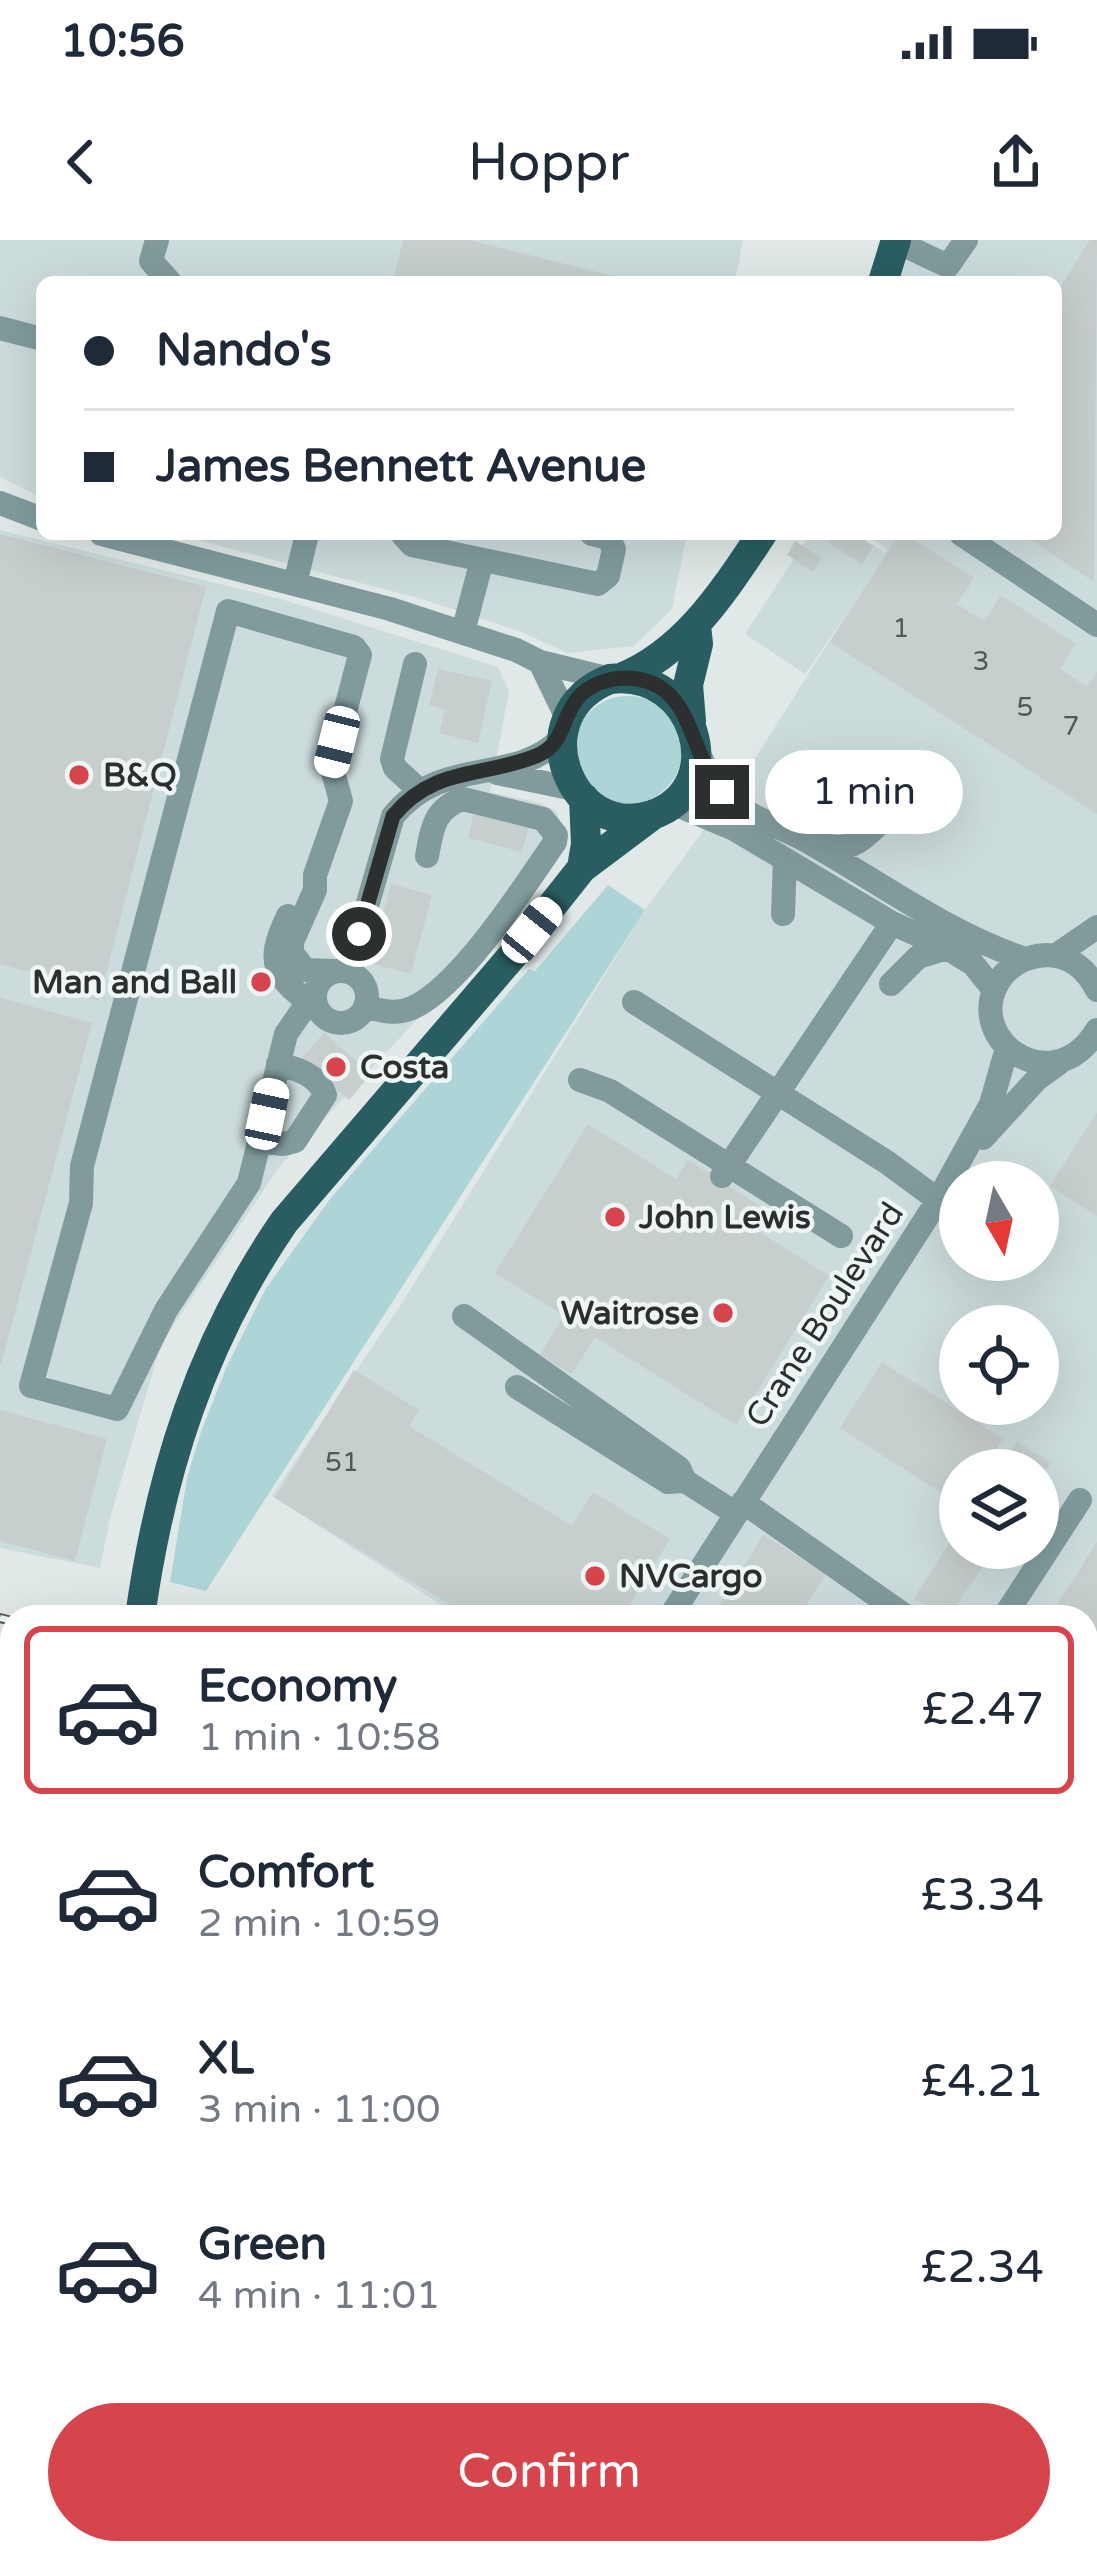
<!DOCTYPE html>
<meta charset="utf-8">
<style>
:root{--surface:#fff;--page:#f2f2f3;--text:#1f2937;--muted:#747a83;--line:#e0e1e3;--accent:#d5454b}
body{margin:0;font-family:"Varela Round",sans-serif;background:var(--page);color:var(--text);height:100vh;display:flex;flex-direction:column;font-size:45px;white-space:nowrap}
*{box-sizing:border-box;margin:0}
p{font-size:39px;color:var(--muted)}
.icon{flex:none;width:66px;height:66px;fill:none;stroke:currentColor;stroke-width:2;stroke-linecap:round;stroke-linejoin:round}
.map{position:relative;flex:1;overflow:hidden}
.sheet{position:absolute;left:0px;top:1365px;width:1098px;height:960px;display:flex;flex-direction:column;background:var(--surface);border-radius:36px 36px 0 0;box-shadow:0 12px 48px #0002}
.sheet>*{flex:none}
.banner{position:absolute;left:36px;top:36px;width:1026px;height:264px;border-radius:18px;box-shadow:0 12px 48px #0002;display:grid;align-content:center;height:264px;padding:0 48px;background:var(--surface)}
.needle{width:78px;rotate:171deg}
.fabs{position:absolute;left:939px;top:921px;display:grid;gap:24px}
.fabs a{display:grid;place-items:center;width:120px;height:120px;border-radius:50%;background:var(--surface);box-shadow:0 12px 48px #0002;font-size:60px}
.end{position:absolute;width:54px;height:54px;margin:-27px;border:15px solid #2c2f2f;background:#fff;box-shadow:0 0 0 6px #fff}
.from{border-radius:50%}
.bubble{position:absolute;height:84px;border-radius:42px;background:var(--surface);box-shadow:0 12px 48px #0002;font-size:39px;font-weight:600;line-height:84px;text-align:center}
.car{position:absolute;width:36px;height:72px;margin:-36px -18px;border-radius:15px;box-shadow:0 0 9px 3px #0007;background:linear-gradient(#fff 24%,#345 0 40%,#fff 0 76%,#345 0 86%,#fff 0)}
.banner b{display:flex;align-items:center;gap:42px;height:114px;font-size:45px}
.banner b+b{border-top:3px solid var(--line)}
.banner i{width:30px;height:30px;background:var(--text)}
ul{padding:21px 0 0;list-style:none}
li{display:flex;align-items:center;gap:36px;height:168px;margin:0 24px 18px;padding:0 24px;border:6px solid transparent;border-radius:18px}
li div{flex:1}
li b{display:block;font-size:45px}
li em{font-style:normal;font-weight:600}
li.on{border-color:var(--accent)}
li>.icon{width:108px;height:108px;stroke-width:1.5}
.primary-button{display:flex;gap:24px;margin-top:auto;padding:24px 48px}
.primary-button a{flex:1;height:138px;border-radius:72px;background:var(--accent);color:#fff;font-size:48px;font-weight:600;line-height:138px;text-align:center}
.status{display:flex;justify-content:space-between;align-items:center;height:84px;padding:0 60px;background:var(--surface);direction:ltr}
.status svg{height:33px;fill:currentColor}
header{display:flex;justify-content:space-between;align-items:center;height:156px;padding:0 48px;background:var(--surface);font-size:54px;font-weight:600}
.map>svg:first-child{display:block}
</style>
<div class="status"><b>10:56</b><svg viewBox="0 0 49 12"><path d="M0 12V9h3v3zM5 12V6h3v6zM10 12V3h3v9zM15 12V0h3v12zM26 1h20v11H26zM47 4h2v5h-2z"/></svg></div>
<header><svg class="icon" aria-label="back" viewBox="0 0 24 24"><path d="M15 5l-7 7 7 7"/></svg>Hoppr<svg class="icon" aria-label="share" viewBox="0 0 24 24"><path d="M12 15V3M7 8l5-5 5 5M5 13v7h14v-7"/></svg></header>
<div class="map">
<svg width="1097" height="2325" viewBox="0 0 1097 2325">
<rect width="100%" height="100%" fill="#e0e8e8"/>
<!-- built -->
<path fill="#ccdbdc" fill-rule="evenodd" d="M0,0H743L735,42H42V258L0,237Z
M896,0H1097V1541L1086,1546V1377H460L272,1256L402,1063L645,670L747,531L846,375L805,434L745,394L810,294H855L885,313L887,309L865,294H1056V42H883ZM960,942H1038V1020H960ZM960,1086H1038V1164H960ZM960,1230H1038V1308H960Z
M0,290L284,360L498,427L509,452L490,552L540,563L556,571L562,585L471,722L279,927L161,1104L110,1278L100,1328L0,1308Z
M175,294H687L672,369L634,406L567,413L522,392L425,360Z
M0,1680L12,1683V1972L0,1969Z"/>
<!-- green -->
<path fill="#add5d8" d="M574 510a54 54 0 1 1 108 0a54 54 0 1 1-108 0Z
M608,645L645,670L206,1351L170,1342L187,1238L201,1192L226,1128L265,1050L330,959L529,729L535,731Z
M1097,1541V1680L1094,1678L1086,1687V1547Z
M289,2313H461L456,2325H293L287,2323Z"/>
<!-- building -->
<path fill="#c7cece" d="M403,0H469L637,42H393Z
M1090,0H1097L1094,342L1022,294H1056V54Z
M0,294L206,347L99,761L56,750L59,740L0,724Z
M833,294H855L873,306L862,324L828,302Z
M899,294H905L974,338L957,364L984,381L1001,355L1076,404L1060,429L1087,447L1097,431V574L830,402Z
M795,301L822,318L813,332L787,315Z
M438,429L492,441L478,503L439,493L445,470L429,465Z
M476,564L531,579L522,612L468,598Z
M391,644L432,655L411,734L370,723Z
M0,758L92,783L1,1125H0Z
M324,793L371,834L349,860L301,819Z
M1097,872V976L1050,946Z
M588,884L676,939L688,920L759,965L747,984L829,1036L736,1185L595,1097L572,1134L540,1115L564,1076L495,1033Z
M882,1122L1003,1199L983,1230H960V1265L840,1188Z
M354,1130L419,1170L409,1186L572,1286L593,1252L670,1299L622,1377H528L519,1372L516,1377H470L275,1258Z
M0,1170L107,1199L75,1321L0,1301Z
M1017,1201L1051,1223L1038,1242V1230H998Z
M960,1287V1308H995L949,1377H944L914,1358Z
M763,1295L826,1334L799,1377H712Z
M1097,1302V1428L1086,1445V1377H1049Z
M3,1552L12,1554V1609L0,1607Z
M0,1729L12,1732V1923L0,1920Z
M1097,1894V1949L1094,1954L1086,1949V1912Z
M1097,1980V2007L1086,2026V1999Z
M6,1999L12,2001V2025L0,2022Z
M0,2028L12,2031V2057L0,2054Z
M2,2059L12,2061V2079L0,2076Z
M8,2133H12V2158L3,2156Z
M1097,2235V2274L1086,2267V2252Z
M0,2307L35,2316L33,2325H0Z
M45,2313H72L69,2325H41Z
M495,2313H523L519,2325H491Z
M770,2313L795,2318L792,2325H766Z
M83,2314L109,2321L108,2325H81Z"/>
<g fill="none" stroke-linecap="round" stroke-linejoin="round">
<!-- minor -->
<path stroke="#819b9d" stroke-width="24" d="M157,0L151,21L170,42
M895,1L948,26L966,0
M0,88L42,99
M0,263L42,279
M101,294L390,369L516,410L540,422L610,439
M402,294L412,305L598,344L608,336L614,309L608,298L592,294
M961,294L1097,385
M295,344L307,294
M463,392L482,320
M540,422L567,478
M415,424L392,519L395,528L419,550
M696,507C705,528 714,546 732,561C752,579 781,587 805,600C876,640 947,693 1025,719
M497,533L574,549
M672,563L734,589L892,683L947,708L973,724L994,750
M817,604C851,611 857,605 880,583
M783,674L785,620
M288,676C264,725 275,737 316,768
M1055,716L1097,687
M315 757a26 26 0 1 1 52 0a26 26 0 1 1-52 0Z
M348,732L393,576C444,514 510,547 561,499
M891,744L918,717L947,708
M1097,750C1087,730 1070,715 1046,715C1030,716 1015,722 1004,734C955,794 1051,866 1097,790
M315,752L286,794L249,943L166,1070L117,1169L31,1146L81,963L82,926L228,371L354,407L360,415L331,525L341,561L315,635V650L292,702V713L305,730L335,731
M634,762L888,923L938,960
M365,766C381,771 396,775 412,768C460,747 524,647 555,602L556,595L543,579L463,559C434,568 432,589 427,616
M580,840L610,851L841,996
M983,898L1037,839L1059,823
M262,901L283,904L295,901L325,855C318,835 298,829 278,824
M722,936L892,683
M464,1076L679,1228L685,1241L735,1273
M517,1147L668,1242L685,1241
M743,1262L907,1377
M670,1377L938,960L991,864L1007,808
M1004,1377L1080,1260
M0,1542L12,1543
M0,1617L12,1618
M0,1654L12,1658
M0,1939L12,1942
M0,2088L12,2093
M624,2313L691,2325
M971,2313L1008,2325"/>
<!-- major -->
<path stroke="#295d61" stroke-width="30" d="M883,42L896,0
M621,438C686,412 725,349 762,294
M610,439C696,428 731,548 652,575C570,602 520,474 610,439Z
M691,481L688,445L698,404L696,386
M582,628L586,604L584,558
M140,1377C160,1233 201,1103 284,982L513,715L582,628L654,574
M0,1505L12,1509
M1086,1822L1097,1829"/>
<!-- rail casing -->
<g stroke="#555959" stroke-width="10">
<path id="rail" d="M0,1378L12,1381
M1086,1733L1097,1741"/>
</g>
<!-- rail -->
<use href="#rail" stroke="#eef5f5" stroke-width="6" stroke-dasharray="18" stroke-linecap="butt"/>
</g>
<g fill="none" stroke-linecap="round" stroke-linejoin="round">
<!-- route -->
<path stroke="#2c2f2f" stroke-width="15" d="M359,694L393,576C434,526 481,538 536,516C565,504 560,481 577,459C589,444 609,438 627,438C695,440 687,513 722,552"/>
</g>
<!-- markers -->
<g fill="#d5454b" stroke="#eef5f5" stroke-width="4.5">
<circle cx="79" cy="535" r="12"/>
<circle cx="261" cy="742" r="12"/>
<circle cx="336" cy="827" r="12"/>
<circle cx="615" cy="977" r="12"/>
<circle cx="723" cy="1073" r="12"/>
<circle cx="595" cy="1336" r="12"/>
</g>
<g text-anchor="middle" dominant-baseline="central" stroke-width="9" stroke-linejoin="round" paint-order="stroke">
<!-- number labels -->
<g font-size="27" fill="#535757">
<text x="901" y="388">1</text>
<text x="981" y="421">3</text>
<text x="1025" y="467">5</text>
<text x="1071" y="486">7</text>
<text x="342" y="1222">51</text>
</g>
<!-- poi labels -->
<g font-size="33" font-weight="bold" fill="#2c2f2f" stroke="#eef5f5" text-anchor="start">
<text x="103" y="535">B&amp;Q</text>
<text x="237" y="742" text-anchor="end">Man and Ball</text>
<text x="360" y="827">Costa</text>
<text x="639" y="977">John Lewis</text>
<text x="699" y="1073" text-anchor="end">Waitrose</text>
<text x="619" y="1336">NVCargo</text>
</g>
<!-- street labels -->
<g font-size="33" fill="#2c2f2f" stroke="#eef5f5">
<text transform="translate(825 1075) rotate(-57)">Crane Boulevard</text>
</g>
</g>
</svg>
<div class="fabs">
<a><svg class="needle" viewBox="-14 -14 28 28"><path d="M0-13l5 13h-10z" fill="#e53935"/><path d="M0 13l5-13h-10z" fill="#747a83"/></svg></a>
<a><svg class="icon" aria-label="locate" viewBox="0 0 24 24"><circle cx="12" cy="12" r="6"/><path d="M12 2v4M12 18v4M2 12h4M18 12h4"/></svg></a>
<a><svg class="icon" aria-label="layers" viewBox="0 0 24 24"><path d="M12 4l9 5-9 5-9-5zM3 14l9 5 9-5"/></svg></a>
</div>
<i class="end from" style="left:359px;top:694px"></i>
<i class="end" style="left:722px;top:552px"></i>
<div class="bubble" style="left:765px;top:510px;width:198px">1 min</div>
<i class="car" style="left:337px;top:502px;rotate:194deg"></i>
<i class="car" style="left:532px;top:690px;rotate:39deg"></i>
<i class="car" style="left:267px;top:874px;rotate:12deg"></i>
<div class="banner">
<b><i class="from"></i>Nando's</b>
<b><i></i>James Bennett Avenue</b>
</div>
<section class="sheet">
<ul>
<li class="on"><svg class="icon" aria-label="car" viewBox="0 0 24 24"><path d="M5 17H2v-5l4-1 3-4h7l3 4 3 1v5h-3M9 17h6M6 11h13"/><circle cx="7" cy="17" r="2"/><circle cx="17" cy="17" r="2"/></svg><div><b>Economy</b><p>1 min · 10:58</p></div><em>£2.47</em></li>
<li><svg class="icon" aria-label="car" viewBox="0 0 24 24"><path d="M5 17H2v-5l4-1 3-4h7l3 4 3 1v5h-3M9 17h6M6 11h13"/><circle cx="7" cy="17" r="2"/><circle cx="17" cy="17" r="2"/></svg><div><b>Comfort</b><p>2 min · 10:59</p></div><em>£3.34</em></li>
<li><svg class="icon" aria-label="car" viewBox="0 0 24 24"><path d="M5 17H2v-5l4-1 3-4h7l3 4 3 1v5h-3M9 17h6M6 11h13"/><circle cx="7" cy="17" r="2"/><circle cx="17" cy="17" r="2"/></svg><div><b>XL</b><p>3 min · 11:00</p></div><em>£4.21</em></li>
<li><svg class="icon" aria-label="car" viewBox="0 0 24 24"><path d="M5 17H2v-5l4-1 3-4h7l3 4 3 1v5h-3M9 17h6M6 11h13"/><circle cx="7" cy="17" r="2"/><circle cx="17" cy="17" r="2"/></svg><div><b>Green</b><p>4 min · 11:01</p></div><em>£2.34</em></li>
</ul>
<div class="primary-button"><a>Confirm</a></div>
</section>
</div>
